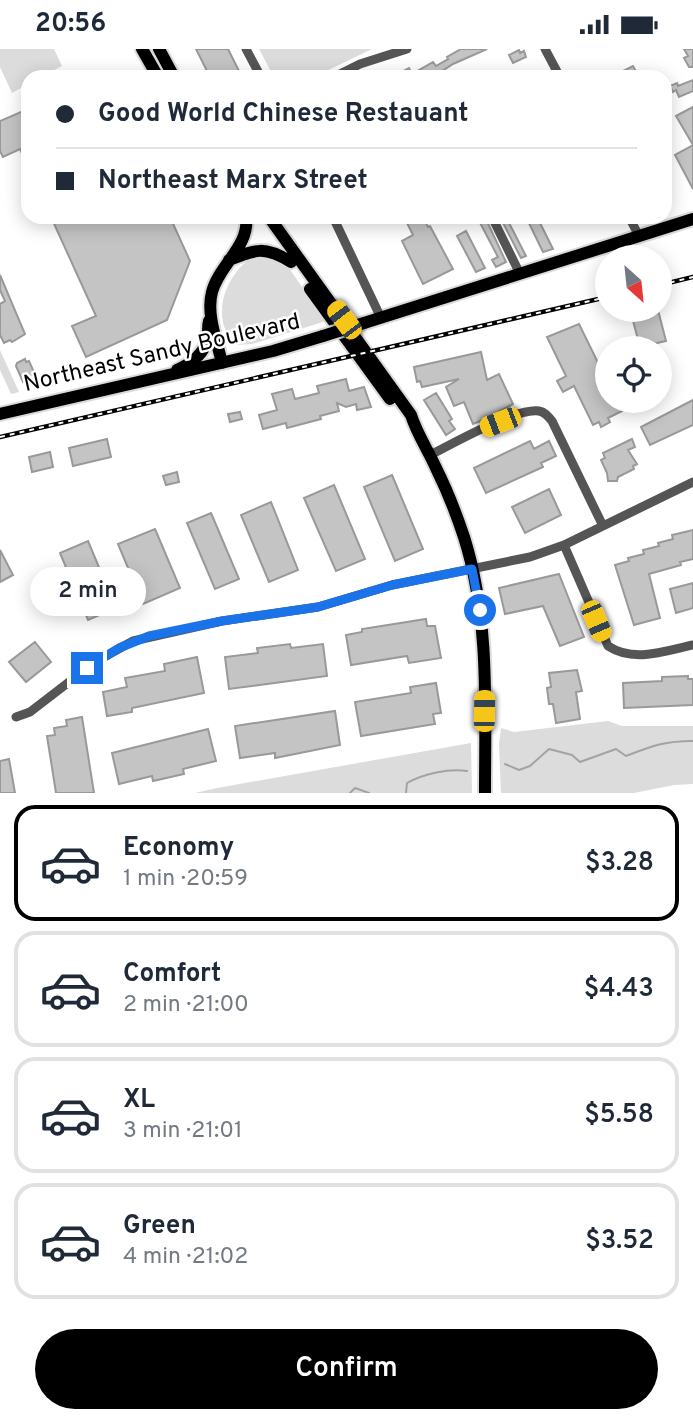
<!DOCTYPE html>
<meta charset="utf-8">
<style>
:root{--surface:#fff;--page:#f6f6f7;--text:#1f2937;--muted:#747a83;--line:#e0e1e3;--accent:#000}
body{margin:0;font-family:Overpass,sans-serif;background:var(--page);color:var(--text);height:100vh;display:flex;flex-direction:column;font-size:26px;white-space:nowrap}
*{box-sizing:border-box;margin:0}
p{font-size:23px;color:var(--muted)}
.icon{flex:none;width:38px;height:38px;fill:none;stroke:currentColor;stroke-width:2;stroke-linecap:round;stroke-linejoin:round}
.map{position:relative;height:744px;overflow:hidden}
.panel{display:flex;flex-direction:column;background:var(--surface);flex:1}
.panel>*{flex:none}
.guide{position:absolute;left:21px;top:21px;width:651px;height:154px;border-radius:21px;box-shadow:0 4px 18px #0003;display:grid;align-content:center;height:154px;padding:0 35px;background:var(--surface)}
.needle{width:46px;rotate:153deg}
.fabs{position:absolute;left:595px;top:196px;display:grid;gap:14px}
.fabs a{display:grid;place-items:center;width:77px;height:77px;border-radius:50%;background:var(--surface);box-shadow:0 4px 18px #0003;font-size:35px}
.end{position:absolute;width:32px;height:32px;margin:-16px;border:9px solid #1a73e8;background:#fff;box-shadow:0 0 0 4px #fff}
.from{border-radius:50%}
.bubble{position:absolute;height:49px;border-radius:24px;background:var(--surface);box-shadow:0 4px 18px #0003;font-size:23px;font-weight:600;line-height:49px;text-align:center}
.car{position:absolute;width:21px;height:42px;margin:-21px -10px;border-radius:9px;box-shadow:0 0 5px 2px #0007;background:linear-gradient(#f5c518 24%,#345 0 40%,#f5c518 0 76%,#345 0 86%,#f5c518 0)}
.guide b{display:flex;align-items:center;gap:24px;height:66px;font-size:26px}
.guide b+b{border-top:2px solid var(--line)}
.guide i{width:18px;height:18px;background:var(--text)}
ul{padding:12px 0 0;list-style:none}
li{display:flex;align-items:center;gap:21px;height:116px;margin:0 14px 10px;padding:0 21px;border:4px solid var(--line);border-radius:21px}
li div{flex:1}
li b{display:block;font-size:26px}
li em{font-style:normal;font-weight:600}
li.selected{border-color:var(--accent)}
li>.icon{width:63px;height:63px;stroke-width:1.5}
.primary-button{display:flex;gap:14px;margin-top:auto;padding:14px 35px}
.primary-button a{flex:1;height:80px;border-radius:42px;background:var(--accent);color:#fff;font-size:28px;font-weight:600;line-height:80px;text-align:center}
.status{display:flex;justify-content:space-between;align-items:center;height:49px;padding:0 35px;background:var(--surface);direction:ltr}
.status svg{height:19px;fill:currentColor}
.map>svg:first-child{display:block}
</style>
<div class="status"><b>20:56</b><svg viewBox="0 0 49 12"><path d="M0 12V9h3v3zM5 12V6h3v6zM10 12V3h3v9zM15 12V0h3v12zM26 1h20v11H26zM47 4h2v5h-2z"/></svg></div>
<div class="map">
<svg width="693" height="744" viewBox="0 0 693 744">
<rect width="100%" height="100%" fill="#fff"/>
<!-- green -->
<path fill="#dcdcdc" d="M0,0H54L62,17L41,28H28V35L12,44L0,18Z
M259,0H372L314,28H274Z
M266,208L286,215L326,272L252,295L236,296C214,275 220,243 238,221C241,217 245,213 250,211C255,209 261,209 266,208Z
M0,301L19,343L11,345L0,321Z
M608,672L622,677H693V735L674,736L634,744H501L499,695L501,679L514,683Z
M471,694L472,744H195L217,739Z"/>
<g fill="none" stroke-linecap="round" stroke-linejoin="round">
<!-- stream -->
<path stroke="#a3a3a3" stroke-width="2" d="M505,715L519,721L530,717L549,700L572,706L580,713L616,700L626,707C652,697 664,692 693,692
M350,744L355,739L369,744
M406,744L407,734C423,725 449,719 467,722"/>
</g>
<!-- building -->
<path fill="#c4c4c4" stroke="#999" stroke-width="2" d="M196,0H228L242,28H210Z
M461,0H487L453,15L433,28H392L409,19L412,25L433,13L436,17L448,10L447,8Z
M684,0H693V18H689L684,9L688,7Z
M519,1L520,4L524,2L526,8L513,14L509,6Z
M633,17L639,28H611Z
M693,31V42L679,48L676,41L673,43L670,37L677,34L678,37Z
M693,58V140L675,106L693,96L676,67Z
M28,60V117L20,100L3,108L0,102V72Z
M51,168H170L190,212L167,271L86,308L72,277L96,267Z
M420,168H423L428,178L430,177L453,220L423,235L402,192L413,186L407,174Z
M477,168H485L506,213L496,218L492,211L498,208Z
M500,168H510L507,170L526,207L521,209Z
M526,168H537L553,200L543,203Z
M466,182L485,219L476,223L457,187Z
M0,226L25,285L12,293L10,291L4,294L0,286V255L5,252L0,241Z
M658,261L666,292L640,298L632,268Z
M579,275L607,332V352H617L622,362L608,369L610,373L601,378L599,373L593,376L574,337L563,343L557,332L566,327L547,288Z
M481,303L487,331L499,325L513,355L498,363V365L473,375L464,353L454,357L446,338L459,330L422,338L420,332L417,333L414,318Z
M25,310L26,313L29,312L37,330L27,334L26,331L23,333L16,317L17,314Z
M346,330L349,342L364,338L371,358L357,361L356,355L346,358L337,354L339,362L320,367L321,370L287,379L286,374L263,380L259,366L277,361L272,345L292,340L295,350L319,344L317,337Z
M436,344L452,370L449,372L455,380L446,386L424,351Z
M693,351V376L650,396L641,378Z
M240,363L242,370L230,373L228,365Z
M107,390L111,408L73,417L69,399Z
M632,390L635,398L628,401L637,415L633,417L634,420L618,428L617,432H608L607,424L601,411L605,409L603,404Z
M530,392L534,400L549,392L556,407L541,414L543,418L486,444L474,419Z
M50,403L53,418L32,423L29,408Z
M177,423L179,433L166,436L163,427Z
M392,426L423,500L395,512L364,438Z
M334,436L365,510L336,522L304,449Z
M549,440L561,466L525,484L512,458Z
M271,453L298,521L269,533L241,466Z
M211,464L239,530L215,540L187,474Z
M155,480L180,539L143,555L118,495Z
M693,481V510L680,513L681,516L649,525L660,569L634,576L615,516L629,512L628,509L644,505L643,501L659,497L658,494L673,490L672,486Z
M88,492L116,559L88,571L60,504Z
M0,501L13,526L0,533Z
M559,525L584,588L560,597L543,557L505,565L499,539Z
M693,534V559L676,564L670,540Z
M426,570L427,577H435L441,609L409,614L407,607L351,616L346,586L362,583V580Z
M35,593L51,613L26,633L9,613Z
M290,595L291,599L323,595L327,627L229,640L225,608L258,604L257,599Z
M197,608L204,644L132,659V663L107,667L103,643L127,638L125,629L165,622L164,615Z
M577,621L582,642L576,643L580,670L556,674L553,655H549L547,639L551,638L549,624Z
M688,627V630H693V656L624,659L623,634L662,632V628Z
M436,634L441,664L433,665L435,675L361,687L355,653L411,644L410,638Z
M335,662L340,696L275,709V704L240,709L235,677Z
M82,668L94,744H56L47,687L55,686L54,679L67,677L66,671Z
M208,680L216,712L183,720L184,725L153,732L152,727L119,735L112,704Z
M9,710L15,744H0V712Z"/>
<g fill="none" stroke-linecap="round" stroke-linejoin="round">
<!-- major casing -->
<g stroke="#dbdbdb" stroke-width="16">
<path id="major" d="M142,0L158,28
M159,0L174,28
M269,168L411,366C417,385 428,401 436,419C447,441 456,464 464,488C490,570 485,659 485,744
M229,211C256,200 265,197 291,213
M310,240L390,350
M364,274L693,170
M222,314C217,292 206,265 212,243C219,216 250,197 246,168
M177,321C190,315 204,305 207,291C209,285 207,279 209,272
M0,365L273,302L323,287"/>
</g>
<!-- minor -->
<path stroke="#555" stroke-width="9" d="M246,0L261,28
M545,0L560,28
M334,28L360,15L407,0
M333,168L381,269
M492,168L520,225
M629,168L639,187
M430,406C452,395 517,358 539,362C545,363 548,367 552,372L603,477
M564,496L608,597C634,614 665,602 693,596
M16,668L30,663L95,613L133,592L222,572L318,558L392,536L530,508L564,496L693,433"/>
<!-- major -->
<use href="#major" stroke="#000" stroke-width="12"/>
<!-- rail casing -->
<g stroke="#000" stroke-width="4.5">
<path id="rail" d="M660,236L693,228
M0,388L607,248"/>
</g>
<!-- rail -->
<use href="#rail" stroke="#fff" stroke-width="2" stroke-dasharray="5" stroke-linecap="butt"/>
<!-- major-bridge casing -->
<g stroke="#dbdbdb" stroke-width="16" stroke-linecap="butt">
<path id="major-bridge" d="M323,287L364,274"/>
</g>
<!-- major-bridge -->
<use href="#major-bridge" stroke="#000" stroke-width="12"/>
</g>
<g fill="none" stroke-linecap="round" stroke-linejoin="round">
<!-- route -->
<path stroke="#1a73e8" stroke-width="9" d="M87,619L119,599L149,587L222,572L318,558L392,536L472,520L480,561"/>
</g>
<g text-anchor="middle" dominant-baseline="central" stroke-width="5" stroke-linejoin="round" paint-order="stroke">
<!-- street labels -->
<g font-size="23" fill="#000" stroke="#fff">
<text transform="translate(162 305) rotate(-13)">Northeast Sandy Boulevard</text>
</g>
</g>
</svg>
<div class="fabs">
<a><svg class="needle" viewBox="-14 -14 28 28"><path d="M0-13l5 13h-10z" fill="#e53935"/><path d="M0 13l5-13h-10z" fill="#747a83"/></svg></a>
<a><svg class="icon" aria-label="locate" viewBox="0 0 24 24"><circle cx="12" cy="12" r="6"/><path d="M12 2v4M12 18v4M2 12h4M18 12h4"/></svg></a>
</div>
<i class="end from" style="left:480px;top:561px"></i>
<i class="end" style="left:87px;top:619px"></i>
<div class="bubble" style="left:30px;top:518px;width:116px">2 min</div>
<i class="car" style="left:344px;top:271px;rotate:323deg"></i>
<i class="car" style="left:500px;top:373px;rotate:249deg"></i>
<i class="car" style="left:596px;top:572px;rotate:157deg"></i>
<i class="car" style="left:484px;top:662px;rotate:1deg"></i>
<div class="guide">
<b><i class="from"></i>Good World Chinese Restauant</b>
<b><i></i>Northeast Marx Street</b>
</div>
</div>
<section class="panel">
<ul>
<li class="selected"><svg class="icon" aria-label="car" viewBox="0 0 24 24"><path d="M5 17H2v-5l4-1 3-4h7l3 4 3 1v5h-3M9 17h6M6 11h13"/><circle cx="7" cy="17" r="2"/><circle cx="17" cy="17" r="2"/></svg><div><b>Economy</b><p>1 min · 20:59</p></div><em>$3.28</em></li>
<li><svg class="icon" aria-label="car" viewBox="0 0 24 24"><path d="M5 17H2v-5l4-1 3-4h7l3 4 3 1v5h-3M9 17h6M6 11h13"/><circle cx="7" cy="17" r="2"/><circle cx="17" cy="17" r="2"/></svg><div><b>Comfort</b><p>2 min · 21:00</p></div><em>$4.43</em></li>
<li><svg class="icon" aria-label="car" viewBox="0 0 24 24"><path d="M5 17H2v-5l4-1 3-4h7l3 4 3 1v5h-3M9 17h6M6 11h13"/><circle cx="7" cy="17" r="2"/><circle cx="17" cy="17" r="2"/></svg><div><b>XL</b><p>3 min · 21:01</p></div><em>$5.58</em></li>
<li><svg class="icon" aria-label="car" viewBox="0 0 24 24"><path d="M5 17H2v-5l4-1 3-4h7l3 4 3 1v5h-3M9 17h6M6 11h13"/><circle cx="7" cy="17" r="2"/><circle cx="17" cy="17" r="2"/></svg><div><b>Green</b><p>4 min · 21:02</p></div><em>$3.52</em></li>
</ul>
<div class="primary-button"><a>Confirm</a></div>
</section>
